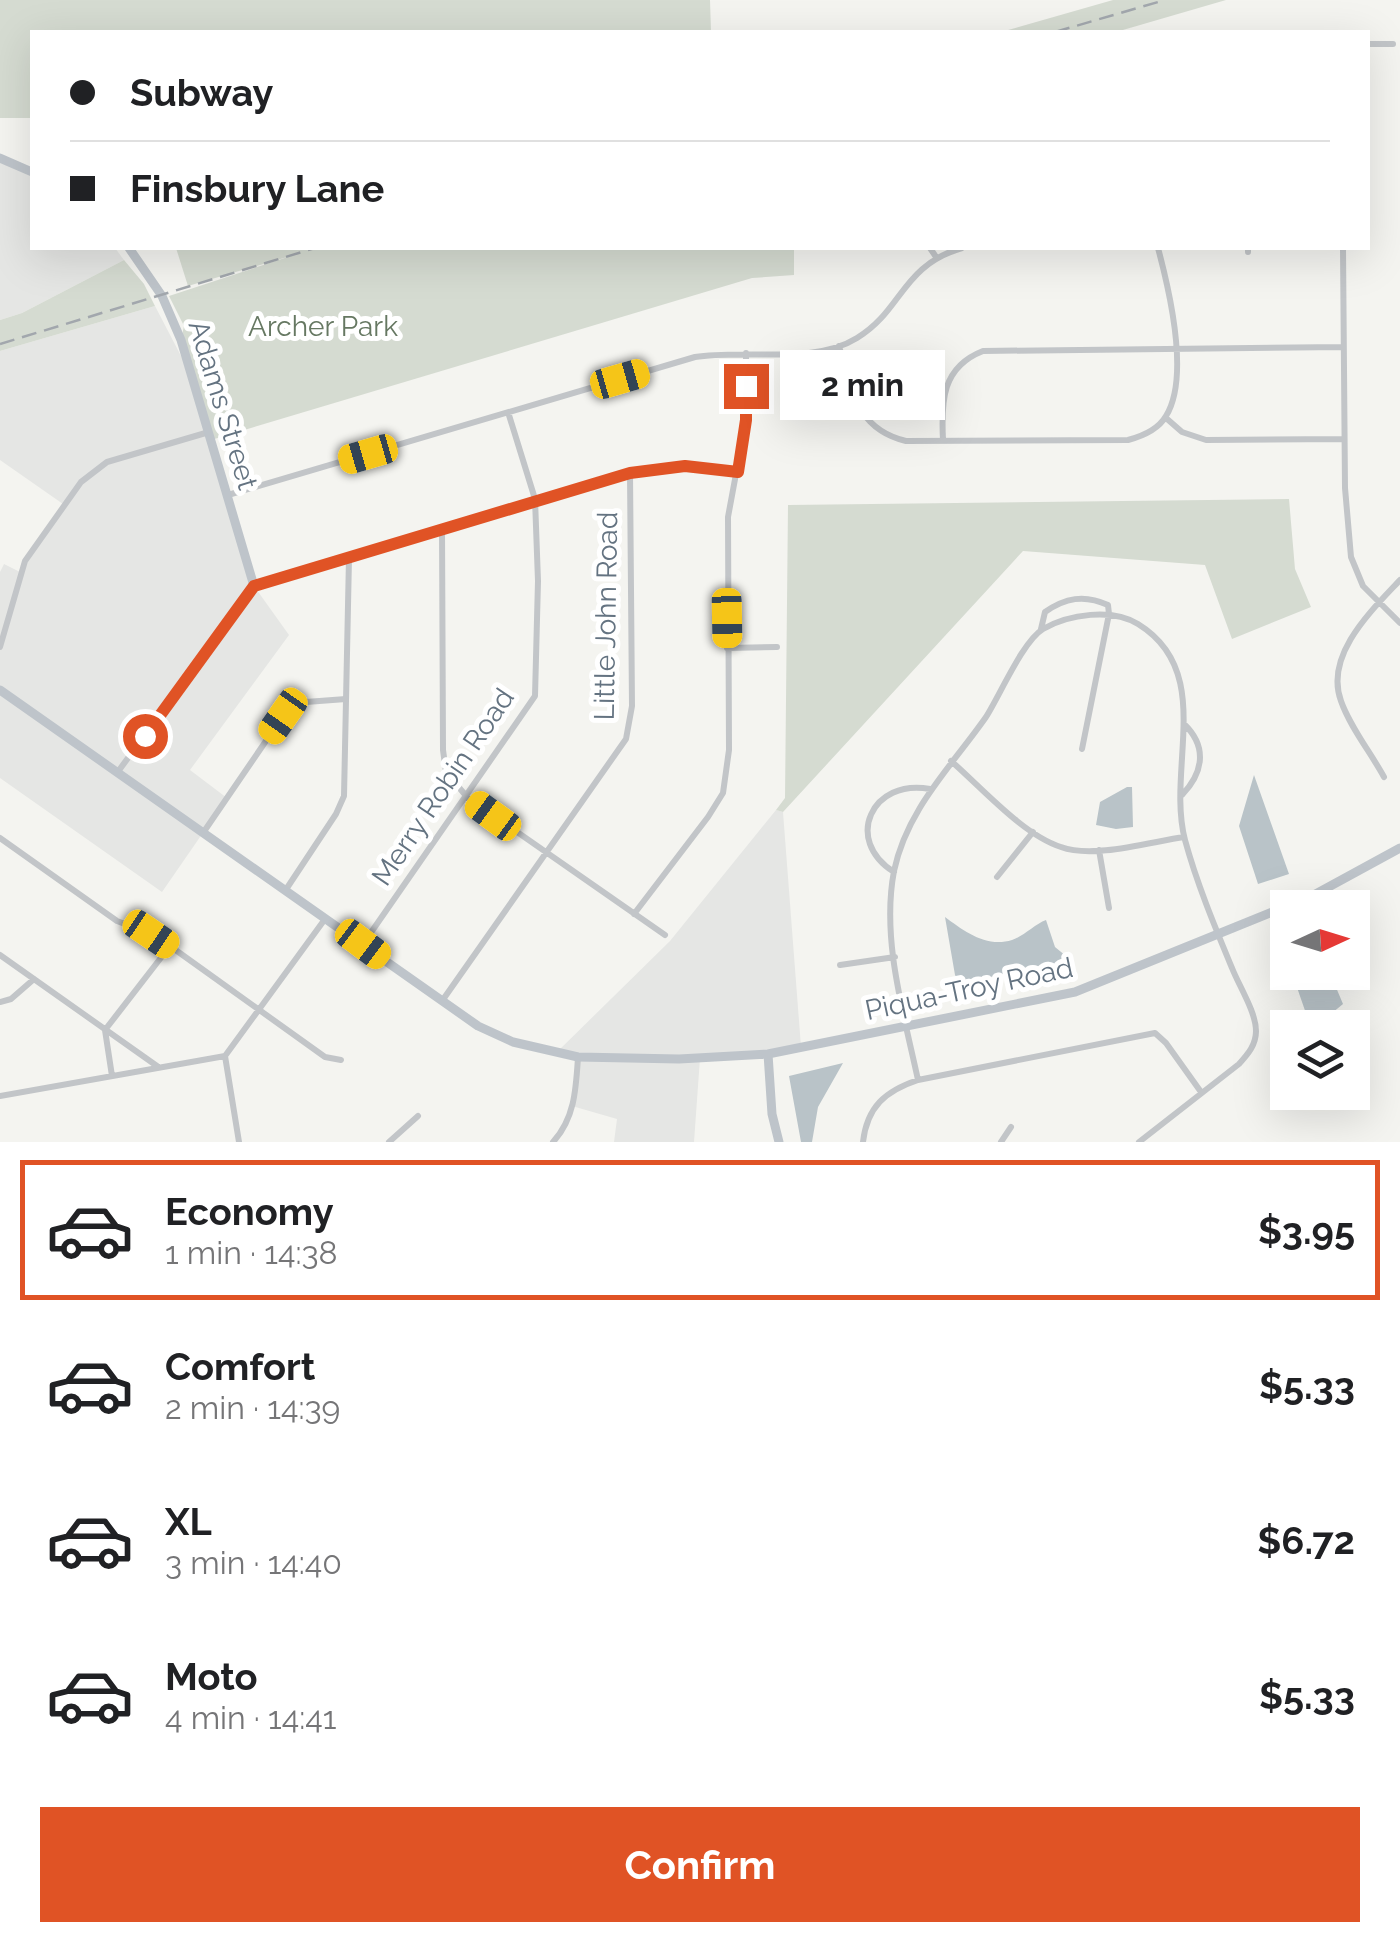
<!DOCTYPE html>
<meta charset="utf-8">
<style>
:root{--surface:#fff;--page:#f2f2f2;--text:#202124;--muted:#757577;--line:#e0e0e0;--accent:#e05325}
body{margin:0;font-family:Raleway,sans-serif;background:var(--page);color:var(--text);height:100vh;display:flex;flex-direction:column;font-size:38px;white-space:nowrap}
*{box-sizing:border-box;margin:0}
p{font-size:32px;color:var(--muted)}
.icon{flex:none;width:55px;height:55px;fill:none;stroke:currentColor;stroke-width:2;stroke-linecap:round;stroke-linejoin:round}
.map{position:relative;height:1142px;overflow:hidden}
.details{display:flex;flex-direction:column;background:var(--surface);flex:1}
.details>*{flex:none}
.banner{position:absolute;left:30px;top:30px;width:1340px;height:220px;border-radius:0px;box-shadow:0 10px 40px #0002;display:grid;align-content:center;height:220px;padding:0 40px;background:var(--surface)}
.needle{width:65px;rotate:86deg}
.buttons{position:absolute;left:1270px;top:890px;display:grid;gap:20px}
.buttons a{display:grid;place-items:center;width:100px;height:100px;border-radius:0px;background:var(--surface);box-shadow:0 10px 40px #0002;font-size:50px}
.end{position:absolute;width:45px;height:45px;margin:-22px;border:12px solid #e05325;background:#fff;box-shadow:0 0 0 5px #fff}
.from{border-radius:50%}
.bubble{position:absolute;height:70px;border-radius:0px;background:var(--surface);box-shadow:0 10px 40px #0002;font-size:32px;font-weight:700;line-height:70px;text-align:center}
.car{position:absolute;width:30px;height:60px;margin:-30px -15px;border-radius:12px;box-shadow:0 0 8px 2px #0007;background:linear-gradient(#f5c518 24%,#345 0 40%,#f5c518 0 76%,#345 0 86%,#f5c518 0)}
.banner b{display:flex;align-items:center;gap:35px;height:95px;font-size:38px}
.banner b+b{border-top:2px solid var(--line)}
.banner i{width:25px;height:25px;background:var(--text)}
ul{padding:18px 0 0;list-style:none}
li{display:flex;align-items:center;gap:30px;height:140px;margin:0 20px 15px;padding:0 20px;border:5px solid transparent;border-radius:0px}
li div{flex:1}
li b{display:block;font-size:38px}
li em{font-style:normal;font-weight:700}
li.current{border-color:var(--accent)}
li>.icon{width:90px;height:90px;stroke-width:1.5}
.cta{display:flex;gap:20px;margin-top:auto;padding:20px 40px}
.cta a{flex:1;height:115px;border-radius:0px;background:var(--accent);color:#fff;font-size:40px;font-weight:700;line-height:115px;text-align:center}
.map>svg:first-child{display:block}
</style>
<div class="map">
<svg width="1400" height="1142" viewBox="0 0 1400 1142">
<rect width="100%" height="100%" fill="#f4f4f0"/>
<!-- built -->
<path fill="#e5e6e4" d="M0,158L32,172V248H115L124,260L22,313L0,320Z
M155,306L194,381L254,586L289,635L190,770L227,798L162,892L0,778V572L4,564L20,572L63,504L0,460V351Z
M776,810L783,812L801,1047L700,1058L694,1142H614L617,1119L572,1106L578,1057L556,1053L670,941Z"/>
<!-- green -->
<path fill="#d5dbd1" d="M0,0H710L711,32H32V118H0Z
M1113,0H1226L1116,32H1001Z
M176,248H794V275L752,278L211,440L181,340L184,326L169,296L294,255L188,286Z
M124,260L144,284L155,306L0,351V320L22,313Z
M1289,499L1295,569L1311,607L1232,639L1205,565L1023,551L783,812L776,810L785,798L788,505Z"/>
<!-- water -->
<path fill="#b9c3c8" d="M1254,775L1289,874L1258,884L1239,826Z
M1127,787H1132L1133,827L1116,829L1096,825L1100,802Z
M945,917C964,931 986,948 1012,940C1024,936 1035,924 1046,920L1055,947L1072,961L960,983L955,975Z
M1292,973H1330L1343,1004L1315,1027L1310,1025Z
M843,1063L818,1107L812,1142H801L789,1076Z"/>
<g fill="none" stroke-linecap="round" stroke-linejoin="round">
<!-- street -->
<path stroke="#c2c5c8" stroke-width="6" d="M1368,44H1393
M930,248L936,257
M1248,248V252
M1343,248L1345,488L1351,557L1363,586L1400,623
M839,346C852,390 856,429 906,441L1128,440C1143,436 1158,430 1166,416C1190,377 1169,289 1158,248
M1166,418L1182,432L1206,440L1344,439
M943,440C941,401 942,367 983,351L1343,347
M228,495L695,357C745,349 814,365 857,338C903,310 901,266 962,248
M442,529L443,750L446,772L467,797L665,935
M1041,629L1045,612C1065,598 1084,594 1108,605L1109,614L1082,749
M0,647L25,561L81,482L107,462L209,432
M727,648L777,647
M951,761C981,787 1023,835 1061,847C1093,859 1150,842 1184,837
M117,773L254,586L630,473L685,465L738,471
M1384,777C1371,753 1350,727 1341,701C1324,655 1372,610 1400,580
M1182,795C1203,773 1208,747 1184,724
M203,833L283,716L306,702L346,699
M0,838L117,921L151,934L170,946L325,1057L341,1060
M1099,850L1109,908
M894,872C843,840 872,778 930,789
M997,877L1033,832
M285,891L336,814L344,796L349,558
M634,914L708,817L723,793L729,750L728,517L746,420V353
M363,944L535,696L538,581L535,499L508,412
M0,955L157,1066
M840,965L895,957
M442,1001L626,739L632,706L630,473
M0,1002L11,999L34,979
M112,1076L105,1030L170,946
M918,1080L1155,1033L1166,1043L1201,1092
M0,1096L225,1056
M239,1142L225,1056L325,919
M389,1142L418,1116
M553,1142C575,1118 576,1088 578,1057
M863,1142C867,1107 885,1091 918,1080C904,1014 881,939 894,871C907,809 951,767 986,717C1000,695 1023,641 1043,629C1069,614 1112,608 1138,624C1216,672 1166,768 1185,840C1197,884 1215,927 1232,968C1239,986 1256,1012 1256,1031C1256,1045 1248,1054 1239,1064L1139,1142
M1001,1142L1011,1127"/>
<!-- secondary -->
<path stroke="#bec4ca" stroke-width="9" d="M0,158L32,172
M129,248L162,296L181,340L254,586
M0,690L478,1026L513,1042L578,1057L679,1059L768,1054L1075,992L1312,896L1400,848
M768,1054L772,1114L779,1142"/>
<!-- rail -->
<path stroke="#a2a7ad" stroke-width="2.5" stroke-dasharray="15 8" stroke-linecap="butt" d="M1055,32L1165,0
M0,344L315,248"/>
</g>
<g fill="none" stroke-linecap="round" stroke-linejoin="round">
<!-- route -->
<path stroke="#e05325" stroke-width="12" d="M145,736L254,586L630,473L685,466L738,472L746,420V386"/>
</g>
<g text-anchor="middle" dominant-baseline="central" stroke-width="10" stroke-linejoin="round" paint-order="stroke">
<!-- park labels -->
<g font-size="28" fill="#667862" stroke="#fff">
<text x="323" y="326">Archer Park</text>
</g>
<!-- street labels -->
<g font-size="28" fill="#647381" stroke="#fff">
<text transform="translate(223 405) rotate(73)">Adams Street</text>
<text transform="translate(606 616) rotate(-89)">Little John Road</text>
<text transform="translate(443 787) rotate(-56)">Merry Robin Road</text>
<text transform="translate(969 989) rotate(-12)">Piqua-Troy Road</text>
</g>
</g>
</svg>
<div class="buttons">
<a><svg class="needle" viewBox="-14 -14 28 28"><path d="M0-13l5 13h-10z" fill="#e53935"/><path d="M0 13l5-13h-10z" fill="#757577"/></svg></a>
<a><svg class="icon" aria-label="layers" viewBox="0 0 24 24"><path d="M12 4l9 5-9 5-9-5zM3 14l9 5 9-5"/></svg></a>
</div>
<i class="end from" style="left:145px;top:736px"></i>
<i class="end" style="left:746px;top:386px"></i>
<div class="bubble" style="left:780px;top:350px;width:165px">2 min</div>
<i class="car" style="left:620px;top:379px;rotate:74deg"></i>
<i class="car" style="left:368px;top:454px;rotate:254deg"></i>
<i class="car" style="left:727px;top:618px;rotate:179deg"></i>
<i class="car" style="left:283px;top:716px;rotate:215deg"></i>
<i class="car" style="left:493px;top:816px;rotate:306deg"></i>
<i class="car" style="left:151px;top:934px;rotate:124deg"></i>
<i class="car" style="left:363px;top:944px;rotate:127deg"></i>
<div class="banner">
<b><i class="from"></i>Subway</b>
<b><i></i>Finsbury Lane</b>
</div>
</div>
<section class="details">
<ul>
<li class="current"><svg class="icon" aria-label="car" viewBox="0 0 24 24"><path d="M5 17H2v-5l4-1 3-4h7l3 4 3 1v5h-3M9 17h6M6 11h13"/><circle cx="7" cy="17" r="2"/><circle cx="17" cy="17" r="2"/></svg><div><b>Economy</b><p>1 min · 14:38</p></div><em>$3.95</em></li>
<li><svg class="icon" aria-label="car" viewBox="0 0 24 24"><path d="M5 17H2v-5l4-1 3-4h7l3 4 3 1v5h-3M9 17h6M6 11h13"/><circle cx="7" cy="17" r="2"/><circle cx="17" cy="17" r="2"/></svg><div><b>Comfort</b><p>2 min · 14:39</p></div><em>$5.33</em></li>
<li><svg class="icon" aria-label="car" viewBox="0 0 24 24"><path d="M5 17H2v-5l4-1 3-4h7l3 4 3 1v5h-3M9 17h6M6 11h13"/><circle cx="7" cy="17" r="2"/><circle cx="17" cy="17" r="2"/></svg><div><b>XL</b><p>3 min · 14:40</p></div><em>$6.72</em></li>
<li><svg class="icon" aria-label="car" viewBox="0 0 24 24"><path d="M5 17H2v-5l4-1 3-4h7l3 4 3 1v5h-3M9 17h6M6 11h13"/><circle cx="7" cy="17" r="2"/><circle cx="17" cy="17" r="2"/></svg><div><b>Moto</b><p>4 min · 14:41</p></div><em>$5.33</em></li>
</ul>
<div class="cta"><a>Confirm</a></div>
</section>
